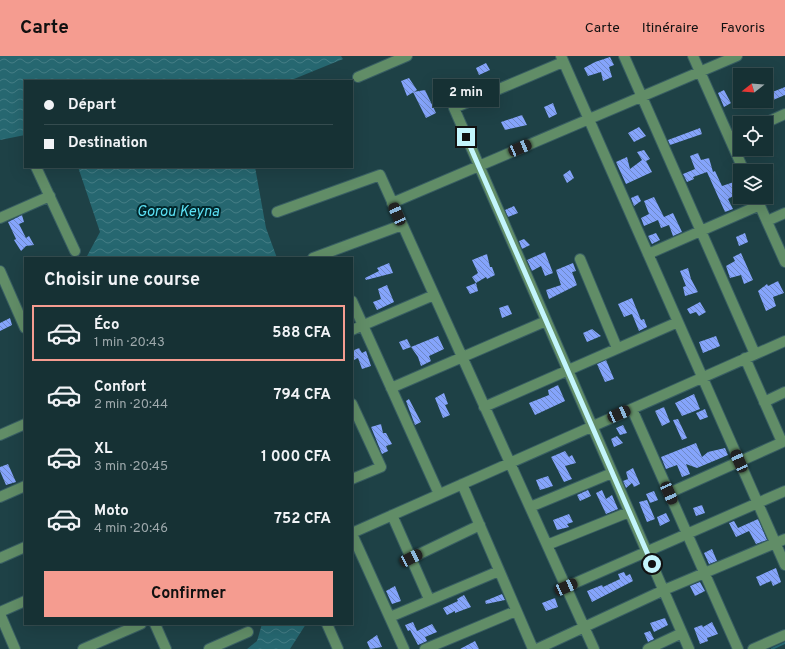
<!DOCTYPE html>
<html lang="fr">
<meta charset="utf-8">
<style>
:root{--surface:#163134;--page:#1f393c;--text:#f1f3f6;--muted:#9ea9ac;--line:#354c4f;--accent:#f59c90}
body{margin:0;font-family:Overpass,sans-serif;background:var(--page);color:var(--text);height:100vh;display:flex;flex-direction:column;font-size:15px;white-space:nowrap}
*{box-sizing:border-box;margin:0}
p{font-size:13px;color:var(--muted)}
.icon{flex:none;width:22px;height:22px;fill:none;stroke:currentColor;stroke-width:2;stroke-linecap:round;stroke-linejoin:round}
.map{position:relative;flex:1;overflow:hidden}
.sheet{position:absolute;left:24px;top:201px;width:329px;height:368px;display:flex;flex-direction:column;background:var(--surface);border-radius:0px;box-shadow:0 4px 16px #0002,0 0 0 1px var(--line)}
.sheet>*{flex:none}
.hud{position:absolute;left:24px;top:24px;width:329px;height:88px;border-radius:0px;box-shadow:0 4px 16px #0002,0 0 0 1px var(--line);display:grid;align-content:center;height:88px;padding:0 20px;background:var(--surface)}
.needle{width:26px;rotate:253deg}
.fabs{position:absolute;left:733px;top:12px;display:grid;gap:8px}
.fabs a{display:grid;place-items:center;width:40px;height:40px;border-radius:0px;background:var(--surface);box-shadow:0 4px 16px #0002,0 0 0 1px var(--line);font-size:20px}
.end{position:absolute;width:18px;height:18px;margin:-9px;border:5px solid #c3f5fc;background:#111;box-shadow:0 0 0 2px #111}
.from{border-radius:50%}
.bubble{position:absolute;height:28px;border-radius:0px;background:var(--surface);box-shadow:0 4px 16px #0002,0 0 0 1px var(--line);font-size:13px;font-weight:700;line-height:28px;text-align:center}
.car{position:absolute;width:12px;height:24px;margin:-12px -6px;border-radius:5px;box-shadow:0 0 3px 1px #0007;background:linear-gradient(#222 24%,#8ab4d8 0 40%,#222 0 76%,#8ab4d8 0 86%,#222 0)}
.hud b{display:flex;align-items:center;gap:14px;height:38px;font-size:15px}
.hud b+b{border-top:1px solid var(--line)}
.hud i{width:10px;height:10px;background:var(--text)}
ul{padding:0;list-style:none}
li{display:flex;align-items:center;gap:12px;height:56px;margin:0 8px 6px;padding:0 12px;border:2px solid transparent;border-radius:0px}
li div{flex:1}
li b{display:block;font-size:15px}
li em{font-style:normal;font-weight:700}
li.active{border-color:var(--accent)}
li>.icon{width:36px;height:36px;stroke-width:1.5}
h2{padding:0 20px;font-size:18px;line-height:48px}
.primary-button{display:flex;gap:8px;margin-top:auto;padding:8px 20px}
.primary-button a{flex:1;height:46px;border-radius:0px;background:var(--accent);color:#111;font-size:16px;font-weight:700;line-height:46px;text-align:center}
header{display:flex;align-items:center;gap:24px;box-sizing:border-box;height:56px;padding:0 20px;background:var(--accent);color:#111}
header strong{font-size:19px}
nav{display:flex;gap:22px;margin-inline-start:auto;font-size:14px}
.map>svg:first-child{display:block}
</style>
<header>
<strong>Carte</strong>
<nav><a>Carte</a><a>Itinéraire</a><a>Favoris</a></nav>
</header>
<div class="map">
<svg width="785" height="593" viewBox="0 0 785 593">
<defs>
<pattern id="water-waves" width="16" height="10" patternUnits="userSpaceOnUse"><rect width="16" height="10" fill="#266770"/><path d="M0 5q4-4 8 0t8 0" fill="none" stroke="#447d85"/></pattern>
<pattern id="building-back-hatch" width="6" height="6" patternUnits="userSpaceOnUse"><rect width="6" height="6" fill="#85a4fb"/><path d="M-1 5l2 2M0 0l6 6M5-1l2 2" fill="none" stroke="#6e89c6"/></pattern>
</defs>
<rect width="100%" height="100%" fill="#1e4146"/>
<!-- water -->
<path fill="url(#water-waves)" d="M0,0H341L343,3L289,25H25V79L0,84Z
M78,111H255L266,172L277,202H86L100,176Z
M262,568H306L290,593H247L257,585Z"/>
<g fill="none" stroke-linecap="round" stroke-linejoin="round">
<!-- stream -->
<path stroke="#266770" stroke-width="2" d="M772,593L785,587"/>
</g>
<!-- building -->
<path fill="url(#building-back-hatch)" d="M610,1L614,9L609,11L612,21L603,25L601,16L588,20L584,12L595,6Z
M486,7L490,14L479,19L476,12Z
M409,22L417,34L407,40L401,25Z
M785,31V39L773,44L770,37Z
M425,34L436,57L426,62L413,36Z
M724,34L731,47L724,51L718,37Z
M553,47L557,58L549,62L544,51Z
M522,59L527,69L505,74L501,66Z
M639,71L646,80L634,86L628,77Z
M700,72L702,78L670,89L668,84Z
M644,94L650,103L646,105L652,116L626,128L616,106L627,101L630,113L642,104L637,96Z
M698,97L701,104L709,102L713,116L715,115L722,130L734,126L740,136L728,143L733,153L725,156L707,116L693,121L694,123L687,126L683,118L695,113L690,100Z
M570,114L574,122L567,127L563,119Z
M638,139L641,145L634,150L631,142Z
M654,141L664,161L673,157L682,176L673,180L669,169L661,172L658,164L644,170L641,162L649,158L644,145Z
M514,150L518,157L508,161L505,154Z
M22,159L24,166L19,168L26,182L29,180L34,189L26,190L21,195L14,184L16,183L8,166Z
M656,177L660,184L652,188L648,180Z
M745,177L748,186L739,190L736,181Z
M524,183L530,189L522,193L519,185Z
M545,196L553,217L545,220L541,210L532,215L527,204Z
M741,197L753,224L744,228L741,219L730,222L726,210L735,205L733,201Z
M487,198L490,211H492L495,219L487,223L486,221L476,227L472,221L478,217L472,204Z
M389,207L393,217L366,224L365,222L379,215L377,212Z
M573,207L576,215L572,216L577,229L549,243L546,234L561,229L556,214Z
M688,212L691,223L698,236L685,240L683,231L686,230L680,215Z
M778,225L784,237L773,241L776,250L766,255L758,235L767,228L768,230Z
M476,227L478,235L470,238L466,231Z
M387,229L394,246L377,254L373,246L381,243L378,233Z
M632,242L641,264L644,263L647,271L639,275L632,258L624,261L618,248Z
M700,246L706,256L699,260L696,256L690,258L687,253Z
M508,249L512,258L502,262L499,252Z
M10,262L12,269L0,275V267Z
M592,273L601,280L587,286L583,277Z
M438,280L444,293L429,300L431,305L421,310L418,301L411,291Z
M716,280L720,290L703,297L699,286Z
M407,283L411,291L403,294L399,286Z
M359,292L362,297L366,295L371,310L362,313L358,302L352,305V295Z
M606,304L614,323L605,326L597,308Z
M558,329L565,345L535,359L529,347L549,339L548,334Z
M444,337L448,348L445,349L450,359L443,362L435,342Z
M694,338L700,353L682,360L675,347Z
M409,343L421,366L415,369L406,345Z
M664,351L670,366L662,370L655,355Z
M705,353L708,361L700,364L696,357Z
M678,363L687,382L682,384L673,364Z
M381,368L383,377H386L392,388L386,390L388,395L382,398L371,371Z
M623,369L627,377L620,379L616,372Z
M617,380L623,387L614,391L611,383Z
M696,387L702,401L708,396L725,392L728,399L697,412L686,408L690,418L682,421L677,409L666,413L661,401Z
M565,395L569,401L572,399L576,407L565,410L572,423L564,426L551,401Z
M8,408L16,426L6,429L0,415V411Z
M633,412L640,428L634,431L632,427L626,432L623,425L628,423L626,416Z
M548,420L553,430L540,434L536,424Z
M588,434L591,440L580,445L577,439Z
M602,434L606,443L612,439L618,453L606,458L596,437Z
M654,435L658,444L650,447L646,438Z
M647,444L655,463L647,466L639,446Z
M702,449L705,457L696,460L693,452Z
M666,457L670,465L660,470L657,461Z
M569,458L573,466L567,468L569,471L557,474L553,464Z
M758,463L767,484L756,488L749,475L736,481L729,467L734,465L738,472Z
M712,493L717,505L709,508L704,497Z
M776,512L781,526L773,530L771,525L760,530L756,521Z
M624,516L626,520L630,518L633,525L592,546L587,535L602,529L603,531L620,523L618,518Z
M700,526L705,535L695,540L690,530Z
M395,530L401,545L392,548L386,535Z
M502,538L505,544L486,548L485,545Z
M464,539L471,551L455,557V555L447,559L443,552L458,545L457,543Z
M555,542L558,551L546,555L542,547Z
M665,562L668,569L654,576L650,567Z
M413,566L417,575L432,568L437,576L425,581L427,585L418,589L410,574L408,575L405,569Z
M712,566L718,578L707,582L708,585L700,588L694,572L702,569L703,571Z
M650,575L654,583L648,586L644,577Z
M377,579L382,591L370,593L367,586Z
M475,585L479,593H460Z"/>
<g fill="none" stroke-linecap="round" stroke-linejoin="round">
<!-- minor casing -->
<g stroke="#385e63" stroke-width="12">
<path id="minor" d="M561,0L785,509
M624,0L755,298
M693,0L744,115
M563,6L454,52L689,593
M358,21L407,0
M765,67L785,58
M730,82L740,77
M36,111L75,195
M756,141L785,206
M392,147L737,0
M277,156L380,119L594,593
M0,162L50,140
M767,165L785,157
M648,198L760,149
M313,202L402,169
M580,203L617,292
M0,215L25,272
M352,245L439,438
M352,274L434,239
M745,302L782,386
M391,332L546,265
M764,346L785,336
M352,348L381,411L352,423
M484,351L678,266
M632,353L738,593
M0,379L25,368
M462,428L533,593
M669,437L785,385
M0,441L25,430
M530,451L612,417
M392,459L429,543
M352,477L785,285
M352,478L404,593
M547,489L629,456
M0,502L25,491
M411,502L480,469
M566,531L785,435
M0,556L25,545
M0,558L15,593
M390,561L499,515
M155,568L166,593
M327,568L338,593
M83,593L141,568
M209,593L248,576
M425,593L516,555
M537,593L664,534L785,483
M648,593L682,577
M753,593L785,579"/>
</g>
<!-- minor -->
<use href="#minor" stroke="#618d67" stroke-width="10"/>
</g>
<g fill="none" stroke-linecap="round" stroke-linejoin="round">
<!-- route -->
<path stroke="#c3f5fc" stroke-width="5" d="M466,81L652,508"/>
</g>
<g text-anchor="middle" dominant-baseline="central" stroke-width="4" stroke-linejoin="round" paint-order="stroke">
<!-- water labels -->
<g font-size="15" font-style="italic" fill="#5ce1f4" stroke="#02272c">
<text x="178" y="156">Gorou Keyna</text>
</g>
</g>
</svg>
<div class="fabs">
<a><svg class="needle" viewBox="-14 -14 28 28"><path d="M0-13l5 13h-10z" fill="#e53935"/><path d="M0 13l5-13h-10z" fill="#9ea9ac"/></svg></a>
<a><svg class="icon" aria-label="locate" viewBox="0 0 24 24"><circle cx="12" cy="12" r="6"/><path d="M12 2v4M12 18v4M2 12h4M18 12h4"/></svg></a>
<a><svg class="icon" aria-label="layers" viewBox="0 0 24 24"><path d="M12 4l9 5-9 5-9-5zM3 14l9 5 9-5"/></svg></a>
</div>
<i class="end from" style="left:652px;top:508px"></i>
<i class="end" style="left:466px;top:81px"></i>
<div class="bubble" style="left:433px;top:23px;width:66px">2 min</div>
<i class="car" style="left:520px;top:92px;rotate:67deg"></i>
<i class="car" style="left:397px;top:158px;rotate:336deg"></i>
<i class="car" style="left:619px;top:358px;rotate:66deg"></i>
<i class="car" style="left:739px;top:405px;rotate:336deg"></i>
<i class="car" style="left:669px;top:437px;rotate:156deg"></i>
<i class="car" style="left:411px;top:502px;rotate:64deg"></i>
<i class="car" style="left:566px;top:531px;rotate:66deg"></i>
<div class="hud">
<b><i class="from"></i>Départ</b>
<b><i></i>Destination</b>
</div>
<section class="sheet">
<h2>Choisir une course</h2>
<ul>
<li class="active"><svg class="icon" aria-label="car" viewBox="0 0 24 24"><path d="M5 17H2v-5l4-1 3-4h7l3 4 3 1v5h-3M9 17h6M6 11h13"/><circle cx="7" cy="17" r="2"/><circle cx="17" cy="17" r="2"/></svg><div><b>Éco</b><p>1 min · 20:43</p></div><em>588 CFA</em></li>
<li><svg class="icon" aria-label="car" viewBox="0 0 24 24"><path d="M5 17H2v-5l4-1 3-4h7l3 4 3 1v5h-3M9 17h6M6 11h13"/><circle cx="7" cy="17" r="2"/><circle cx="17" cy="17" r="2"/></svg><div><b>Confort</b><p>2 min · 20:44</p></div><em>794 CFA</em></li>
<li><svg class="icon" aria-label="car" viewBox="0 0 24 24"><path d="M5 17H2v-5l4-1 3-4h7l3 4 3 1v5h-3M9 17h6M6 11h13"/><circle cx="7" cy="17" r="2"/><circle cx="17" cy="17" r="2"/></svg><div><b>XL</b><p>3 min · 20:45</p></div><em>1 000 CFA</em></li>
<li><svg class="icon" aria-label="car" viewBox="0 0 24 24"><path d="M5 17H2v-5l4-1 3-4h7l3 4 3 1v5h-3M9 17h6M6 11h13"/><circle cx="7" cy="17" r="2"/><circle cx="17" cy="17" r="2"/></svg><div><b>Moto</b><p>4 min · 20:46</p></div><em>752 CFA</em></li>
</ul>
<div class="primary-button"><a>Confirmer</a></div>
</section>
</div>
